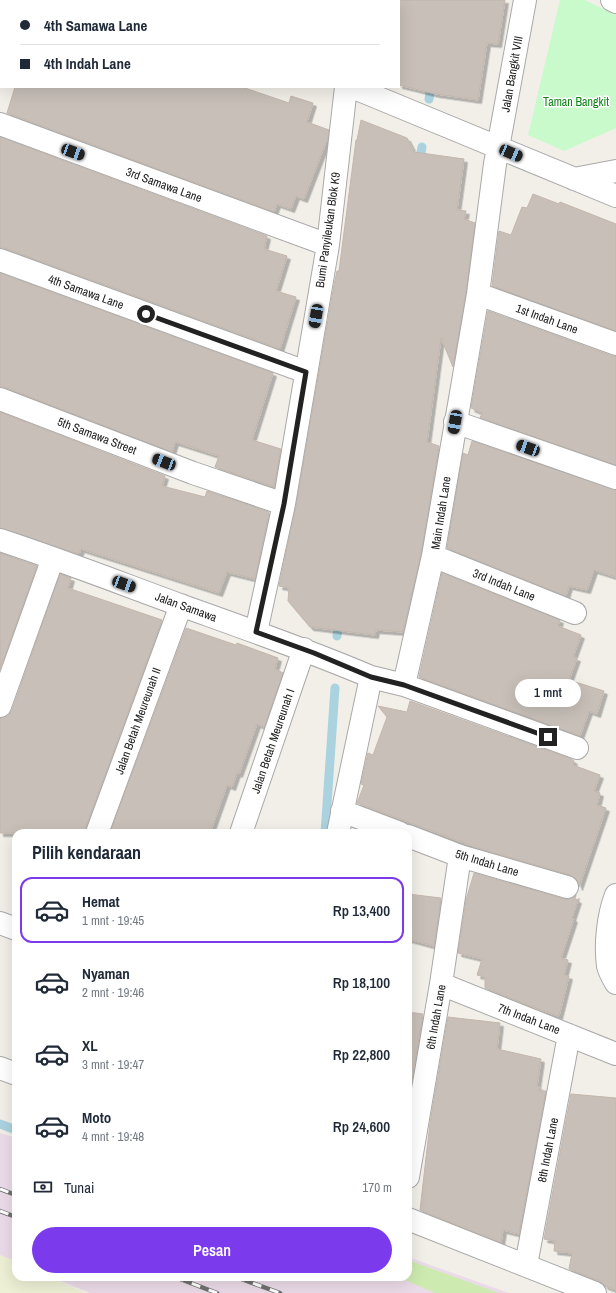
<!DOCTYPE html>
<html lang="id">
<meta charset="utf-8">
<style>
:root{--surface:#fff;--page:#f2f2f3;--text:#1f2937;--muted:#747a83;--line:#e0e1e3;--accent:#7c3aed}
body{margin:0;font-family:"Archivo Narrow",sans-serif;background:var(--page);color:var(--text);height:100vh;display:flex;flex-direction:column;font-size:15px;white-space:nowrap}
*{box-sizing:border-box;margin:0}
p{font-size:13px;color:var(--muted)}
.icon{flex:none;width:22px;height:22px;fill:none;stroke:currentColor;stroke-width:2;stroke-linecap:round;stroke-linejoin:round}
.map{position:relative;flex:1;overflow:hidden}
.details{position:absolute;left:12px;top:829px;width:400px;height:452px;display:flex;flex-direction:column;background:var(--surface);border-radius:12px;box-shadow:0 4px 16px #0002}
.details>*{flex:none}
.top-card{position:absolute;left:0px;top:0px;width:400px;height:88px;box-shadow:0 4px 16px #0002;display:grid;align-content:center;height:88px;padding:0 20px;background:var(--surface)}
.end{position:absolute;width:18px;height:18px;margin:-9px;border:5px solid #222;background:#fff;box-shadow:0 0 0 2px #fff}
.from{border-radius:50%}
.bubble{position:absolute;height:28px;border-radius:14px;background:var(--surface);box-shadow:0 4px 16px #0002;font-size:13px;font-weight:600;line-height:28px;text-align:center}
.car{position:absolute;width:12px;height:24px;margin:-12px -6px;border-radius:5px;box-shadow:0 0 3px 1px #0007;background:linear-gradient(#222 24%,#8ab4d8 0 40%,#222 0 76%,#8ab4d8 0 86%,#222 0)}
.top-card b{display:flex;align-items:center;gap:14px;height:38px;font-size:15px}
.top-card b+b{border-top:1px solid var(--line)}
.top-card i{width:10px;height:10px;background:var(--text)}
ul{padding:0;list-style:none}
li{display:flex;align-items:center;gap:12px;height:66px;margin:0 8px 6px;padding:0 12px;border:2px solid transparent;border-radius:12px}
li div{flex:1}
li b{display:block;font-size:15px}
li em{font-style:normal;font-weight:600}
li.selected{border-color:var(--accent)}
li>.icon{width:36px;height:36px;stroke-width:1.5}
h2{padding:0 20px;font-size:18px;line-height:48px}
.pay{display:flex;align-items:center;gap:10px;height:44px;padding:0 20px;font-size:15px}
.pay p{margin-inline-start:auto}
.cta{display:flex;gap:8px;margin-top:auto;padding:8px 20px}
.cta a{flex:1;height:46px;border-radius:24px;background:var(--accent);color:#fff;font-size:16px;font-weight:600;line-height:46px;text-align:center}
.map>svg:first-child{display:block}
</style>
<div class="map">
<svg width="616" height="1293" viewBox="0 0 616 1293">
<defs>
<filter id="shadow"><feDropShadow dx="3.5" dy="3.5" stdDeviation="0" flood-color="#0004"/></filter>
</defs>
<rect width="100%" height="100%" fill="#f2efe9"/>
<!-- industrial -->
<path fill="#ebdbe8" d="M0,1133L16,1138V1263L0,1256Z
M408,1257L509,1293H90L51,1277H408Z"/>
<!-- farmland -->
<path fill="#eef0d5" d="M0,1255L16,1261V1277H50L84,1293H0Z"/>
<!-- grass -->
<path fill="#cdebb0" d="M408,1260L499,1293H435L398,1277H408Z"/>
<!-- park -->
<path fill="#c8facc" d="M560,0H585L616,15V128L564,151L528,135Z"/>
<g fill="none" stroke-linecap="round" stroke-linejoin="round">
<!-- stream -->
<path stroke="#aad3df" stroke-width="9" d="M429,99L432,80
M419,164L422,147
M337,636L339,620
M325,833L335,688
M0,1124L16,1130"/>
</g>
<!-- building -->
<path fill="#c7bfb8" stroke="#c4b6ab" filter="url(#shadow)" d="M399,0H505L498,44L487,43L478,100L436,94L399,85Z
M15,87H242L289,103L291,96L313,103L307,122L329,130L328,137L304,199L296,196L291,209L277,204L274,212L7,113Z
M361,120L407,138L414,152L464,159L457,210L466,211L464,219L475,223L466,292L453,367L441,338L427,442L439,446L421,554L403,632L376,630L375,635L310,627L288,601L289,588L279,586L296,506L334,285L337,271H339L356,140H357Z
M0,137L267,236L264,249L287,256L276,291L296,297L280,349L4,248H0Z
M533,194L559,204L560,202L616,224V331L492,286L499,231L511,235L522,207L527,208Z
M0,273L273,373L252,440L281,449L274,487L215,467L219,456L175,442L172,452L4,387H0Z
M488,311L612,356H616V465L480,418L482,413L471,408Z
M0,412L165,476L162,486L205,497L207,491L269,512L255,579L227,572L219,593L81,549L79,554L0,528Z
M472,441L616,490V577L594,570L587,590L569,586L566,596L447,548L463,453L468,455Z
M0,553L37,566L0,669Z
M442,573L560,620L558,626L581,635L573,657L577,658L569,680L604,691L597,714L589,711L580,736L419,677Z
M60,574L71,578L68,588L162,620L85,829V833H0V718L8,716L12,710Z
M186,628L236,645L237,643L278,658L275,669L283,673L264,727L257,724L239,774L237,773L232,787L227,785L210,833H110Z
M410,701L571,759L574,761L573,765L600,775L594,791L600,793L597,805L606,808L579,887L576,879L570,875L481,849L357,803L364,785L361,784L368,753L373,755L387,717L378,706L407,712Z
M474,873L564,899H570L576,895L575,899L578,900L572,918L574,919L561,958L568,960L564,975L569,976L559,1016L543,1011L485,988V977L477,975L482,959L458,953L466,900Z
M408,894L441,898L434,946L408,939Z
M408,1012L423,1014L408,1103Z
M448,1017L500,1023L497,1049L541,1059L537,1086L540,1087L539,1091H546L519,1234L503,1230L501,1243L420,1210L430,1123Z
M571,1094L616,1098V1290L605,1286L600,1281L569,1269L572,1253L554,1251L555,1241L544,1239Z"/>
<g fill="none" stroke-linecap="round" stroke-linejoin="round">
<!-- minor casing -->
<g stroke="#a9a9a9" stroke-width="24">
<path id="minor" d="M113,0L116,1
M612,0L616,2
M365,1V0
M352,87L616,196
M0,124L328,245
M574,179L616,171
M0,260L306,372
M478,294L616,344
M0,399L193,473L284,504
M455,422L616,478
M0,540C61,560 120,583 180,605C244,628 308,650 371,677
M433,556L575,613
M256,632L284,504L328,245L346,87
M404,685L433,556L478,294L495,164L525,0
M0,706L53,558
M342,811L400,833
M97,833L181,605
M241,833L304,649
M338,833L371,677L404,685L577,748
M408,836L460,856L567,887
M616,895C608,916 605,944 608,966C609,971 613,978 616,983
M0,923L16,929
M441,984L616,1054
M0,1068L16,1074
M408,1177L441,984L460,856
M408,1219L595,1293
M526,1265L569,1035"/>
</g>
<!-- minor -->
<use href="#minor" stroke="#fff" stroke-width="22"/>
<!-- rail casing -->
<g stroke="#707070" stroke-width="4.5">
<path id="rail" d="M0,1189L16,1195
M0,1211L16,1217
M175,1277L217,1293
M236,1277L280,1293"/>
</g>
<!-- rail -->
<use href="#rail" stroke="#fff" stroke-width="3" stroke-dasharray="9" stroke-linecap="butt"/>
</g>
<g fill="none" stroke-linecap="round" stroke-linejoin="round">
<!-- route -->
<path stroke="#222" stroke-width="5" d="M146,314L306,372L284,504L256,632L314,653L371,677L404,685L548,737"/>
</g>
<g text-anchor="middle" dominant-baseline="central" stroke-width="3" stroke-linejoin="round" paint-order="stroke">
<!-- street labels -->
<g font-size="12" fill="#222" stroke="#fff">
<text transform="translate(512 74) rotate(-80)">Jalan Bangkit VIII</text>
<text transform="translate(164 185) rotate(20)">3rd Samawa Lane</text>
<text transform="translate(328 230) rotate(-82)">Bumi Panyileukan Blok K9</text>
<text transform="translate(86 292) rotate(20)">4th Samawa Lane</text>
<text transform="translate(547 319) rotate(20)">1st Indah Lane</text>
<text transform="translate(97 436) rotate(21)">5th Samawa Street</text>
<text transform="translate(441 513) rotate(-81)">Main Indah Lane</text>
<text transform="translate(504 585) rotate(22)">3rd Indah Lane</text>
<text transform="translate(186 607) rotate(20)">Jalan Samawa</text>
<text transform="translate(138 721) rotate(-70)">Jalan Betah Meureunah II</text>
<text transform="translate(273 741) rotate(-71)">Jalan Betah Meureunah I</text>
<text transform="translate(487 863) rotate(17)">5th Indah Lane</text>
<text transform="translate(436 1017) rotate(-80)">6th Indah Lane</text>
<text transform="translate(529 1019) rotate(21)">7th Indah Lane</text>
<text transform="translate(548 1150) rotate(-79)">8th Indah Lane</text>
</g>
<!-- park labels -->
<g font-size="12" fill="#0c8416" stroke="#fff">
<text x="576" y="102">Taman Bangkit</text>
</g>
</g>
</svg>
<i class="end from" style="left:146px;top:314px"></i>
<i class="end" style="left:548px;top:737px"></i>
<div class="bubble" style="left:515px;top:679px;width:66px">1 mnt</div>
<i class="car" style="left:73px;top:152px;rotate:110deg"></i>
<i class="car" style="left:511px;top:153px;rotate:113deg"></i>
<i class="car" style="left:316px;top:316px;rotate:190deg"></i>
<i class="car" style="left:455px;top:422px;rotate:190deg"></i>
<i class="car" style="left:528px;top:448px;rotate:290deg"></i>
<i class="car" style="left:164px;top:462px;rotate:291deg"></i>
<i class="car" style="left:124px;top:584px;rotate:110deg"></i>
<div class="top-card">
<b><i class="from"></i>4th Samawa Lane</b>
<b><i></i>4th Indah Lane</b>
</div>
<section class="details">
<h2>Pilih kendaraan</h2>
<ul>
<li class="selected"><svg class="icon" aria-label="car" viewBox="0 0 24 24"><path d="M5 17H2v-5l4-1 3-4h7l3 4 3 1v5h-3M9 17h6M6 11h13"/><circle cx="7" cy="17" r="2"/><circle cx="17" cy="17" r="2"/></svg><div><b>Hemat</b><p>1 mnt · 19:45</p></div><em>Rp 13,400</em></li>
<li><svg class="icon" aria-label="car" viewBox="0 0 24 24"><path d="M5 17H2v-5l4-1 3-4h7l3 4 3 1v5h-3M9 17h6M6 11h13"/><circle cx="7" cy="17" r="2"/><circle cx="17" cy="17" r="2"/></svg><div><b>Nyaman</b><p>2 mnt · 19:46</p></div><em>Rp 18,100</em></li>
<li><svg class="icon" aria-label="car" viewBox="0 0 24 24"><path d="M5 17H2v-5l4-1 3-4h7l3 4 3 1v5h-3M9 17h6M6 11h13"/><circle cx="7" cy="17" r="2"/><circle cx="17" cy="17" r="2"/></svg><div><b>XL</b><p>3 mnt · 19:47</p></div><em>Rp 22,800</em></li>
<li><svg class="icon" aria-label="car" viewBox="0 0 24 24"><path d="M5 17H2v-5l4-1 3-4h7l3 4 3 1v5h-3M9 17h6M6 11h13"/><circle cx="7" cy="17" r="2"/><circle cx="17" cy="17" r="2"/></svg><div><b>Moto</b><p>4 mnt · 19:48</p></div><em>Rp 24,600</em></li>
</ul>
<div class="pay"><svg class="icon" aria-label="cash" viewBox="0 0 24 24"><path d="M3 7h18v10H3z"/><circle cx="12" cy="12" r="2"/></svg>Tunai<p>170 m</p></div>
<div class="cta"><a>Pesan</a></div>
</section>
</div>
